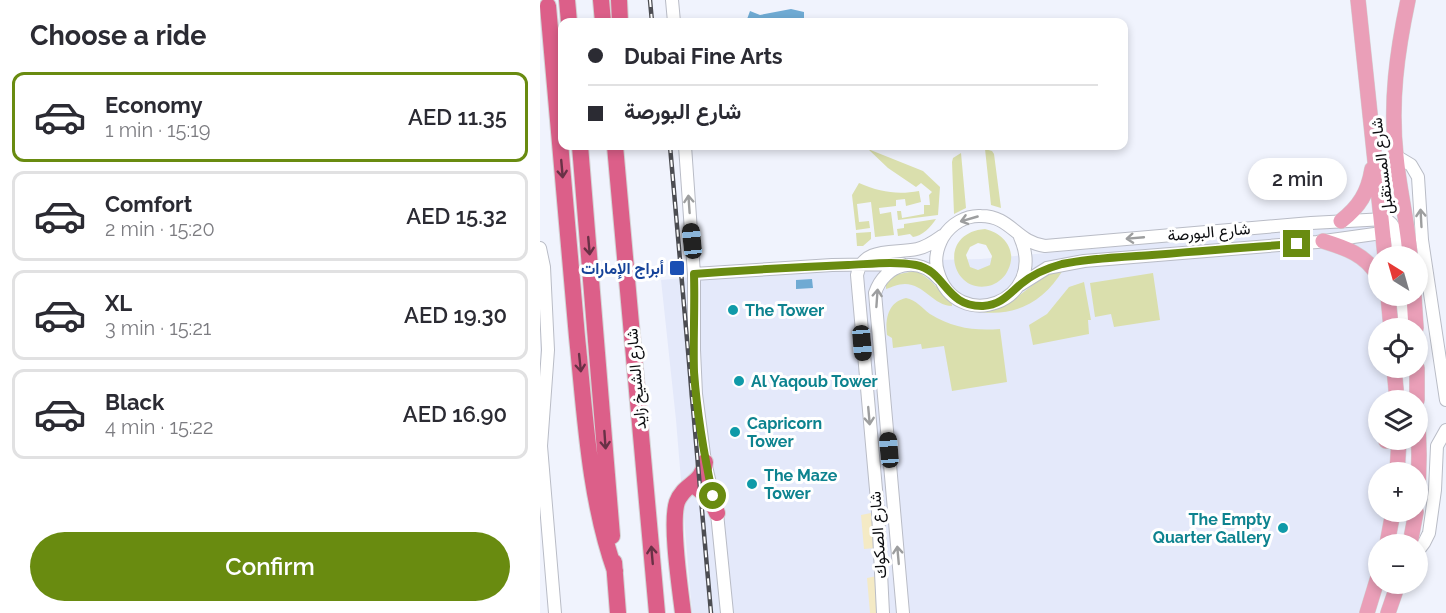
<!DOCTYPE html>
<meta charset="utf-8">
<style>
:root{--surface:#fff;--page:#f7f7f7;--text:#2b2b33;--muted:#7c7c81;--line:#e1e1e2;--accent:#698b10}
body{margin:0;font-family:Raleway,Vazirmatn,sans-serif;background:var(--page);color:var(--text);height:100vh;display:flex;flex-direction:column;font-size:22px;white-space:nowrap}
*{box-sizing:border-box;margin:0}
p{font-size:20px;color:var(--muted)}
.icon{flex:none;width:33px;height:33px;fill:none;stroke:currentColor;stroke-width:2;stroke-linecap:round;stroke-linejoin:round}
.map{position:relative;flex:1;overflow:hidden}
.sheet{display:flex;flex-direction:column;background:var(--surface);width:540px}
.sheet>*{flex:none}
.banner{position:absolute;left:18px;top:18px;width:570px;height:132px;border-radius:12px;box-shadow:0 3px 9px #0003;display:grid;align-content:center;height:132px;padding:0 30px;background:var(--surface)}
.needle{width:39px;rotate:323deg}
.fabs{position:absolute;left:828px;top:246px;display:grid;gap:12px}
.fabs a{display:grid;place-items:center;width:60px;height:60px;border-radius:50%;background:var(--surface);box-shadow:0 3px 9px #0003;font-size:30px}
.end{position:absolute;width:27px;height:27px;margin:-14px;border:8px solid #698b10;background:#fff;box-shadow:0 0 0 3px #fff}
.from{border-radius:50%}
.bubble{position:absolute;height:42px;border-radius:21px;background:var(--surface);box-shadow:0 3px 9px #0003;font-size:20px;font-weight:600;line-height:42px;text-align:center}
.car{position:absolute;width:18px;height:36px;margin:-18px -9px;border-radius:8px;box-shadow:0 0 4px 2px #0007;background:linear-gradient(#222 24%,#8ab4d8 0 40%,#222 0 76%,#8ab4d8 0 86%,#222 0)}
.banner b{display:flex;align-items:center;gap:21px;height:57px;font-size:22px}
.banner b+b{border-top:2px solid var(--line)}
.banner i{width:15px;height:15px;background:var(--text)}
ul{padding:0;list-style:none}
li{display:flex;align-items:center;gap:18px;height:90px;margin:0 12px 9px;padding:0 18px;border:3px solid var(--line);border-radius:12px}
li div{flex:1}
li b{display:block;font-size:22px}
li em{font-style:normal;font-weight:600}
li.selected{border-color:var(--accent)}
li>.icon{width:54px;height:54px;stroke-width:1.5}
h2{padding:0 30px;font-size:27px;line-height:72px}
.action{display:flex;gap:12px;margin-top:auto;padding:12px 30px}
.action a{flex:1;height:69px;border-radius:36px;background:var(--accent);color:#fff;font-size:24px;font-weight:600;line-height:69px;text-align:center}
main{display:flex;flex:1;min-height:0}
.map>svg:first-child{display:block}
</style>
<main>
<section class="sheet">
<h2>Choose a ride</h2>
<ul>
<li class="selected"><svg class="icon" aria-label="car" viewBox="0 0 24 24"><path d="M5 17H2v-5l4-1 3-4h7l3 4 3 1v5h-3M9 17h6M6 11h13"/><circle cx="7" cy="17" r="2"/><circle cx="17" cy="17" r="2"/></svg><div><b>Economy</b><p>1 min · 15:19</p></div><em>AED 11.35</em></li>
<li><svg class="icon" aria-label="car" viewBox="0 0 24 24"><path d="M5 17H2v-5l4-1 3-4h7l3 4 3 1v5h-3M9 17h6M6 11h13"/><circle cx="7" cy="17" r="2"/><circle cx="17" cy="17" r="2"/></svg><div><b>Comfort</b><p>2 min · 15:20</p></div><em>AED 15.32</em></li>
<li><svg class="icon" aria-label="car" viewBox="0 0 24 24"><path d="M5 17H2v-5l4-1 3-4h7l3 4 3 1v5h-3M9 17h6M6 11h13"/><circle cx="7" cy="17" r="2"/><circle cx="17" cy="17" r="2"/></svg><div><b>XL</b><p>3 min · 15:21</p></div><em>AED 19.30</em></li>
<li><svg class="icon" aria-label="car" viewBox="0 0 24 24"><path d="M5 17H2v-5l4-1 3-4h7l3 4 3 1v5h-3M9 17h6M6 11h13"/><circle cx="7" cy="17" r="2"/><circle cx="17" cy="17" r="2"/></svg><div><b>Black</b><p>4 min · 15:22</p></div><em>AED 16.90</em></li>
</ul>
<div class="action"><a>Confirm</a></div>
</section>
<div class="map">
<svg width="906" height="613" viewBox="0 0 906 613">
<rect width="100%" height="100%" fill="#f0f3fd"/>
<!-- built -->
<path fill="#e4e9fa" d="M851,222L854,256H838V296H857L859,328H838V368H862L864,400H838V440H867L866,470V472H838V512H861L854,544H838V584L833,613H152L136,420L121,280L312,262L441,259Z"/>
<!-- green -->
<path fill="#dadfad" fill-rule="evenodd" d="M328,149L383,171L400,187L398,215L358,220L357,211H361L362,218L384,214V205H390L389,195L392,192L381,183L376,187L348,168Z
M445,149L452,151L454,154L461,208L451,205Z
M421,153L426,208L414,214L412,162L413,158Z
M319,183C340,192 357,195 379,191L381,202L366,206L365,199L356,200V206L339,208L340,214L351,212L354,235L335,237L331,202L317,204L319,222L329,221L330,228L316,230L312,195Z
M396,219C391,227 382,236 373,237L370,234L358,236L357,229L364,228V224Z
M445,229C463,233 478,250 468,270C465,277 459,282 452,285C412,298 395,233 445,229ZM438,243L446,245L452,256L450,265L438,270L430,267L426,255L430,247Z
M331,232V239L323,246H317L316,233Z
M523,270C505,300 477,317 441,312C476,310 491,276 523,270Z
M375,271C388,275 403,294 412,304V306C394,306 384,284 365,284C358,284 352,287 346,289V285L354,275Z
M613,273L620,320L574,327L571,314L555,317L550,283Z
M544,282L551,320H548L549,334L493,345L489,325L507,314L529,287Z
M366,298C376,300 382,308 390,314C413,328 434,331 460,329L467,382L412,391L404,346L382,349L381,344L353,348L352,338L347,335C345,319 348,302 366,298Z"/>
<!-- sand -->
<path fill="#f4eac5" d="M331,513L335,548L324,549L321,515Z
M337,576L339,613H330L327,578Z"/>
<!-- water -->
<path fill="#6faad3" d="M251,9L264,12V21L206,22L210,11L220,15Z
M272,279L273,288L256,289V280Z"/>
<g fill="none" stroke-linecap="round" stroke-linejoin="round">
<!-- minor casing -->
<g stroke="#b9bcc6" stroke-width="14">
<path id="minor" d="M132,0L134,22
M145,146L154,274V350L156,394L165,462L177,513L187,613
M856,156L871,165L878,177L882,240L906,400
M480,237C509,303 416,334 398,272C394,260 397,248 403,237C411,224 426,215 441,216C471,216 476,242 505,246L771,223L845,219C859,225 857,243 858,256
M0,248L4,267L8,350L1,446L15,613
M154,274L292,265L362,264
M480,285L507,268L544,261L777,242L849,232
M862,296L865,328
M878,551L884,543L889,533L895,490L897,446L906,430
M343,613L338,512L317,275C323,246 354,254 377,249C387,247 395,241 402,236
M363,613L335,293C345,263 378,255 399,279"/>
</g>
<!-- major casing -->
<g stroke="#d3d3d4" stroke-width="16">
<path id="major" d="M818,0L845,256
M868,0C857,52 850,102 856,156C859,190 868,223 870,256
M801,221C819,207 828,193 832,169
M783,241C806,248 826,255 838,276
M848,296L851,328
M874,296L876,328
M854,368L857,400
M877,400V368
M878,418L879,455L878,500
M846,441L847,440
M857,472L859,440
M847,544L853,512
M870,544L876,512
M827,613L838,577
M848,613L858,584"/>
</g>
<!-- highway casing -->
<g stroke="#d3d3d4" stroke-width="18">
<path id="highway" d="M27,0L29,22
M61,0L63,22
M79,0L80,22
M8,6C17,117 27,227 37,337C45,414 49,498 75,571
M40,146L72,536
M75,146L117,613
M152,484L170,498L177,513
M74,562L78,613
M143,613C140,588 130,523 137,502C144,483 163,484 165,462"/>
</g>
<!-- minor -->
<use href="#minor" stroke="#fff" stroke-width="12"/>
<!-- major -->
<use href="#major" stroke="#ea9fb8" stroke-width="15"/>
<!-- highway -->
<use href="#highway" stroke="#dc5f89" stroke-width="16"/>
<!-- rail casing -->
<g stroke="#4c4d52" stroke-width="4.5">
<path id="rail" d="M110,0L112,22
M130,146L171,613"/>
</g>
<!-- rail -->
<use href="#rail" stroke="#fff" stroke-width="2" stroke-dasharray="7" stroke-linecap="butt"/>
</g>
<!-- one-way arrows -->
<defs><path id="oneway-shaft" d="M-6 0H5M1.5-3L5.5 0L1.5 3" fill="none" stroke-width="1.6" stroke-linecap="round" stroke-linejoin="round" transform="scale(1.5)"/></defs>
<g stroke="#693146">
<use href="#oneway-shaft" transform="translate(22 169) rotate(85)"/>
<use href="#oneway-shaft" transform="translate(49 246) rotate(85)"/>
<use href="#oneway-shaft" transform="translate(40 363) rotate(84)"/>
<use href="#oneway-shaft" transform="translate(65 440) rotate(86)"/>
<use href="#oneway-shaft" transform="translate(112 555) rotate(-95)"/>
</g>
<g stroke="#9d9e9f">
<use href="#oneway-shaft" transform="translate(149 204) rotate(-94)"/>
<use href="#oneway-shaft" transform="translate(881 218) rotate(-93)"/>
<use href="#oneway-shaft" transform="translate(429 219) rotate(164)"/>
<use href="#oneway-shaft" transform="translate(595 238) rotate(175)"/>
<use href="#oneway-shaft" transform="translate(337 298) rotate(-86)"/>
<use href="#oneway-shaft" transform="translate(329 416) rotate(85)"/>
<use href="#oneway-shaft" transform="translate(358 555) rotate(-95)"/>
</g>
<g fill="none" stroke-linecap="round" stroke-linejoin="round">
<!-- route -->
<path stroke="#698b10" stroke-width="8" d="M173,496C164,455 157,414 154,372C153,340 155,307 154,274C205,270 257,267 308,265C331,264 354,261 376,265C406,271 405,307 443,306C461,305 469,294 481,284C493,274 507,268 522,264C551,258 582,257 612,255C660,251 709,247 757,244"/>
</g>
<!-- markers -->
<rect fill="#1a4fb4" stroke="#fff" stroke-width="2" x="129" y="260" width="16" height="16" rx="3"/>
<g fill="#0f9aa8" stroke="#fff" stroke-width="2">
<circle cx="193" cy="310" r="6"/>
<circle cx="199" cy="381" r="6"/>
<circle cx="195" cy="432" r="6"/>
<circle cx="212" cy="484" r="6"/>
<circle cx="743" cy="528" r="6"/>
</g>
<g text-anchor="middle" dominant-baseline="central" stroke-width="6" stroke-linejoin="round" paint-order="stroke">
<!-- street labels -->
<g font-size="16" fill="#0b0c0f" stroke="#fff">
<text transform="translate(842 166) rotate(-97)">شارع المستقبل</text>
<text transform="translate(669 232) rotate(-5)">شارع البورصة</text>
<text transform="translate(96 379) rotate(-95)">شارع الشيخ زايد</text>
<text transform="translate(338 535) rotate(-94)">شارع الصكوك</text>
</g>
<!-- transit labels -->
<g font-size="16" font-weight="bold" fill="#164399" stroke="#fff" text-anchor="end">
<text x="124" y="268">أبراج الإمارات</text>
</g>
<!-- culture labels -->
<g font-size="16" font-weight="bold" fill="#0d838f" stroke="#fff" text-anchor="start">
<text x="205" y="310">The Tower</text>
<text x="211" y="381">Al Yaqoub Tower</text>
<text x="207" y="423">Capricorn<tspan x="207" dy="18">Tower</tspan></text>
<text x="224" y="475">The Maze<tspan x="224" dy="18">Tower</tspan></text>
<text x="731" y="519" text-anchor="end">The Empty<tspan x="731" dy="18">Quarter Gallery</tspan></text>
</g>
</g>
</svg>
<div class="fabs">
<a><svg class="needle" viewBox="-14 -14 28 28"><path d="M0-13l5 13h-10z" fill="#e53935"/><path d="M0 13l5-13h-10z" fill="#7c7c81"/></svg></a>
<a><svg class="icon" aria-label="locate" viewBox="0 0 24 24"><circle cx="12" cy="12" r="6"/><path d="M12 2v4M12 18v4M2 12h4M18 12h4"/></svg></a>
<a><svg class="icon" aria-label="layers" viewBox="0 0 24 24"><path d="M12 4l9 5-9 5-9-5zM3 14l9 5 9-5"/></svg></a>
<a>+</a>
<a>−</a>
</div>
<i class="end from" style="left:173px;top:496px"></i>
<i class="end" style="left:757px;top:244px"></i>
<div class="bubble" style="left:708px;top:158px;width:99px">2 min</div>
<i class="car" style="left:152px;top:241px;rotate:354deg"></i>
<i class="car" style="left:322px;top:343px;rotate:175deg"></i>
<i class="car" style="left:349px;top:450px;rotate:355deg"></i>
<div class="banner">
<b><i class="from"></i>Dubai Fine Arts</b>
<b><i></i>شارع البورصة</b>
</div>
</div>
</main>
